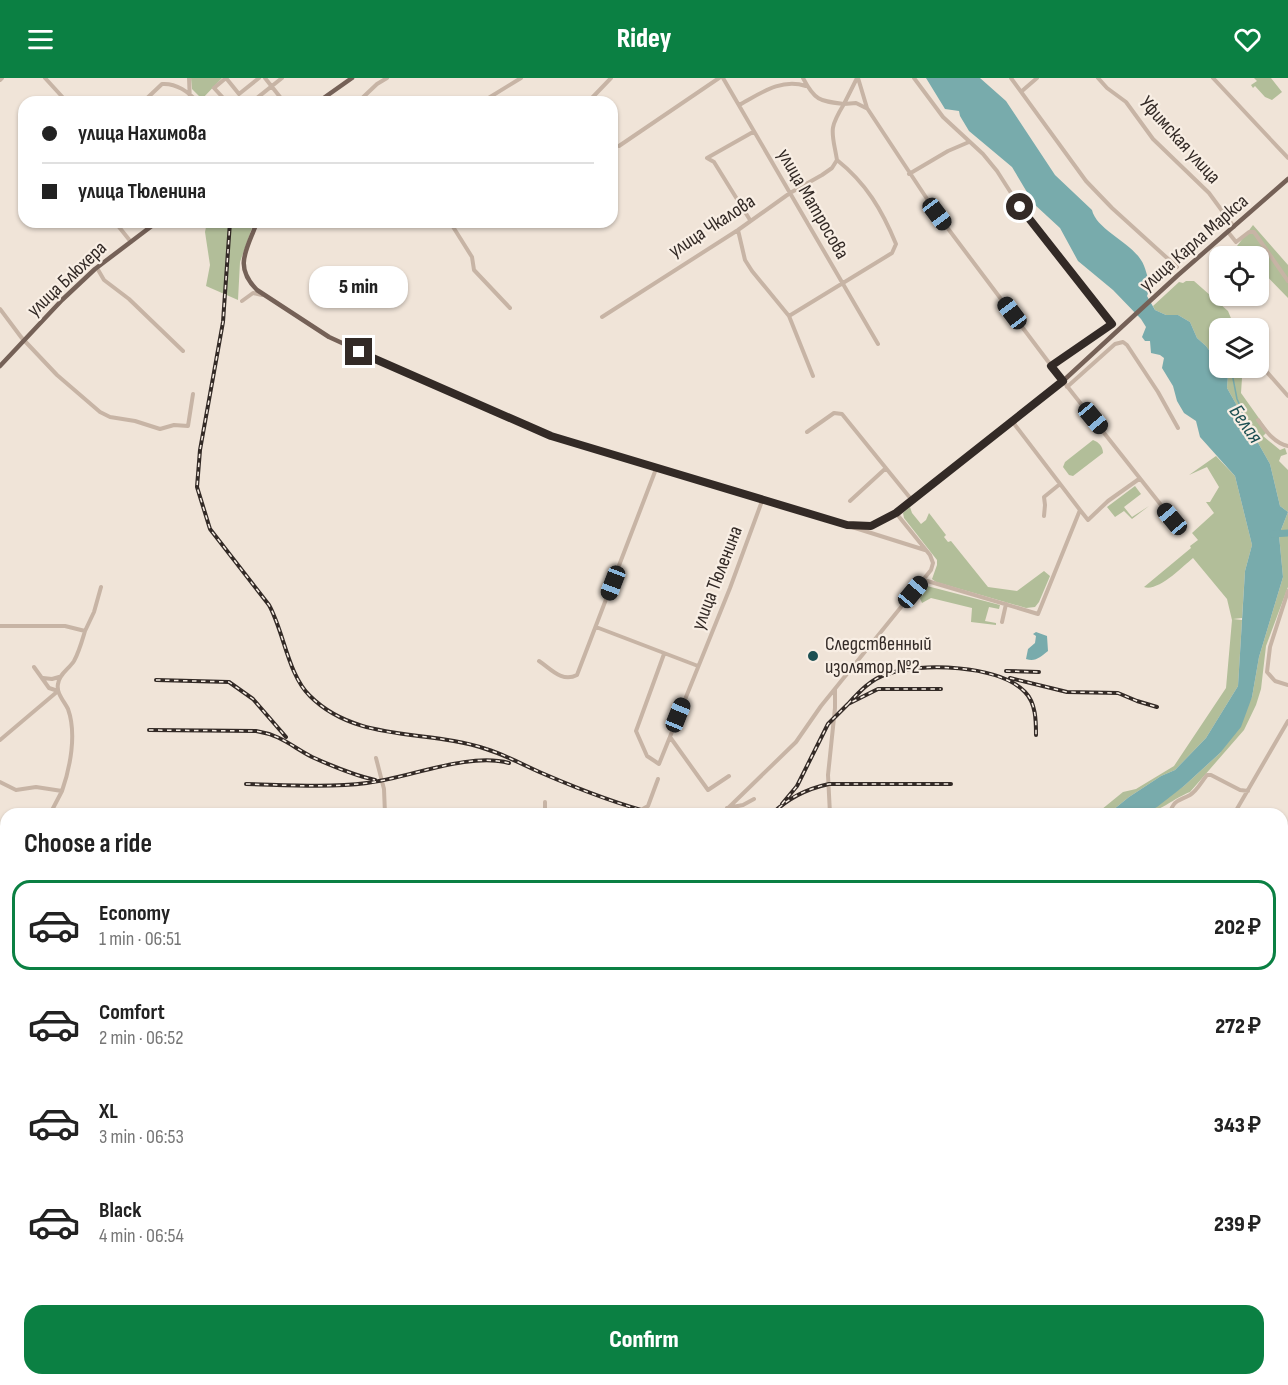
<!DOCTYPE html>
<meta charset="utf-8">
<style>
:root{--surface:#fff;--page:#f2f2f2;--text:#222;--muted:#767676;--line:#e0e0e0;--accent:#0b8043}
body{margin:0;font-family:"Sofia Sans Condensed",sans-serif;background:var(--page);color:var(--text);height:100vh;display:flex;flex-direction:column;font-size:22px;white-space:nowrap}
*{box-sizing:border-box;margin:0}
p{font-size:20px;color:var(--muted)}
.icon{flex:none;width:33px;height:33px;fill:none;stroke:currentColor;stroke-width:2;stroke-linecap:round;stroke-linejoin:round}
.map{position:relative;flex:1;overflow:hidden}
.panel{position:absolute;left:0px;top:730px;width:1288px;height:578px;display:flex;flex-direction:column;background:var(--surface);border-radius:18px 18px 0 0;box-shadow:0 2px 4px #0004}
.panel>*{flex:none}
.hud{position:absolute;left:18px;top:18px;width:600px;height:132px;border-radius:18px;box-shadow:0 2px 4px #0004;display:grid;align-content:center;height:132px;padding:0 24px;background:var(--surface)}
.tools{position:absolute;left:1209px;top:168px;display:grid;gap:12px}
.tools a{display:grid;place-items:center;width:60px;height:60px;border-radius:12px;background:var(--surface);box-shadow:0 2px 4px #0004;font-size:30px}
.end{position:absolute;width:27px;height:27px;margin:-14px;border:8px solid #332a26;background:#fff;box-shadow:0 0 0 3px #fff}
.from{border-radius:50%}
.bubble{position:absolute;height:42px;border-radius:18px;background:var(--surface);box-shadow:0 2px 4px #0004;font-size:20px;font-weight:800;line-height:42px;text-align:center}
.car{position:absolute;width:18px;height:36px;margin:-18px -9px;border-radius:8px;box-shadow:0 0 4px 2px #0007;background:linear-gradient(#222 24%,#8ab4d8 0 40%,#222 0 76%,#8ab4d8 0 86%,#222 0)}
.hud b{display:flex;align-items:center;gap:21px;height:57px;font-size:22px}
.hud b+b{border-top:2px solid var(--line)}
.hud i{width:15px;height:15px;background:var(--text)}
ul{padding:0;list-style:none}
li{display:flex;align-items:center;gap:18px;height:90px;margin:0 12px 9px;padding:0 12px;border:3px solid transparent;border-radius:18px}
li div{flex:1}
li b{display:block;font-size:22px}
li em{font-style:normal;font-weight:800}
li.active{border-color:var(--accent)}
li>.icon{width:54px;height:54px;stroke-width:1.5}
h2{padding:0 24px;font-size:27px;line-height:72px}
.action{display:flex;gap:12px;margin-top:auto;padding:12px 24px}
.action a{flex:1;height:69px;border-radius:18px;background:var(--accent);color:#fff;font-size:24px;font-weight:800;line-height:69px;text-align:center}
header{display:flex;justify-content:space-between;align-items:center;height:78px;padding:0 24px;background:var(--accent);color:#fff;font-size:27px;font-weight:800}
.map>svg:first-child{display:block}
</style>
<header><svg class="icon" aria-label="menu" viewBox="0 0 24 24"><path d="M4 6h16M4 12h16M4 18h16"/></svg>Ridey<svg class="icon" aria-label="heart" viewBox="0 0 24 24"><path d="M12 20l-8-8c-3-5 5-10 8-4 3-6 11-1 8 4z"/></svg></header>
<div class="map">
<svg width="1288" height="1307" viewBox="0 0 1288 1307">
<rect width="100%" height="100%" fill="#f0e4d8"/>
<!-- green -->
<path fill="#b2be99" d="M191,0H222L202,21L192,11Z
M1254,0H1271L1282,14L1272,22L1265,19L1255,8L1253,10L1251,7L1257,3Z
M207,144H254L240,184L238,222L206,208L210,187L205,154Z
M1253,147L1288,187V220L1259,190L1258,178H1248L1237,168Z
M1186,203H1194L1228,233L1235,250H1220L1219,286L1206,268L1197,260L1190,244L1178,237H1166L1155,232L1153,228L1179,204L1183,205Z
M1222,290H1238L1242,300L1241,315L1268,353L1263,358L1280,372L1285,370L1287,376L1281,378L1279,383L1288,392V509L1266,568L1261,611L1256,627L1244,652L1190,714C1176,719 1156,736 1143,736L1184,708L1220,675L1252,619L1259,579L1283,499L1279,457L1288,434L1280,428L1270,386L1227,310L1228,297Z
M1093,362C1099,364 1103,369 1103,375L1073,398L1069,397L1063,389L1065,384Z
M1216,378L1235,398L1252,467L1245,493L1242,540L1233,541L1242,542L1238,608L1206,660L1175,692L1161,698L1129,719L1108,736H1096L1123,714L1136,711L1174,688L1226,610L1232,542L1227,521L1193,480C1182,489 1158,514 1144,509L1191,470L1190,468L1198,462L1192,455L1214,435L1206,424H1210L1219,409L1207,389L1189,397Z
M1135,408L1141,416L1124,429L1132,439L1149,428L1132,441L1124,433L1115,439L1107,429Z
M910,429L912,435L921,446L926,442L929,435L946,457L944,459L948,464L951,463L988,509L1017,513L1044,493L1050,498L1039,524L1035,529L1026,530L936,504L932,501L937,487V482L904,440L903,435Z
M927,508L1000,527L999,531L989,529L985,543L996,545V547L971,544L972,530L931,520L922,525L918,516Z
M759,1302H842L839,1307H758Z"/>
<!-- water -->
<path fill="#78abac" d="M926,0H980L1006,23L1055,97L1092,132C1096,151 1131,165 1141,182C1146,189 1147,200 1151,208L1147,218L1155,232L1166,237H1178L1190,244L1197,260L1206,268L1219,286L1220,290H1222L1228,297L1227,310L1270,386L1280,428L1288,434L1279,457L1283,499L1259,579L1252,619L1241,649L1220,675L1184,708L1157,729L1143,736H1108L1129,719L1161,698L1175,692L1206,660L1238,608L1245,493L1252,467L1235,398L1200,359L1196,343L1184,335L1177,323L1173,308L1162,290L1164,280L1160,277L1151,275L1150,263H1145L1142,259L1146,249L1141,241L1113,212L1078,183L1060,150L1034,126L1012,89L969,53L960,38L959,33L945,31Z
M1036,554L1047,558L1048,573C1040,579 1036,584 1026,581L1028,571L1035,565L1036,558L1033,556Z"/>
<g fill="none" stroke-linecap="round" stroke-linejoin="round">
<!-- stream -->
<path stroke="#78abac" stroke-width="1.5" d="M1231,290L1237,321L1243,334L1240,337"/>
<!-- river -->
<path stroke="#78abac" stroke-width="7" d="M1273,456L1288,455"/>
<!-- minor -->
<path stroke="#c7b4a5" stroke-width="4" d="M45,0L67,24
M189,0L190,24
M265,0L284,24
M723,0L878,266
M803,0C815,23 820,23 844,26L857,0
M858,0L867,30L937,136L1059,298L1180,451
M914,0L943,39L983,76L997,93L1020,129L1112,246L1051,288
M1011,0L1086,103L1112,130L1177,189
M1098,0L1107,10L1126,24L1153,61L1209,115L1234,149
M1213,0L1288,80
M0,2L2,0
M1022,13L1037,0
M143,24L162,6C177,5 188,14 198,24
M227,24L214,10L226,0L239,16L259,0
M252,24L282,0
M358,24L377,6L387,0
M482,24L521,0
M588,24L611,0
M739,27C761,15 781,0 806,8
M619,68L719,0
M909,96L948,73L969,64
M750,142L714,84L707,80L753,54
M115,144L131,164
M450,144L472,179L474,192L510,230
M738,152L745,182L752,193L789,238L813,298
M1228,154L1236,164L1249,154H1254L1288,203
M97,190L104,202L129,221L183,273
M242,223L253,215L262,217
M0,231L21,259L57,297L100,334L110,339L135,343L160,351L174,347L188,348L193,316
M789,238L892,175L896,166C882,132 866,105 837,82C832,53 828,52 844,26L856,25L866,30
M602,239L738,152L790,115L822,97L832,90L837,82
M1258,284L1288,318
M1067,309L1115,266L1123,264L1127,267L1158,314L1178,350
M1258,342C1266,353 1274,365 1288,368
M807,354L834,335L842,336L911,421
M850,423L886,390
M1080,432L1088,442L1108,423L1139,401
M1044,438L1045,427L1044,419L1060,406
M852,449L925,472
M924,502L1038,536L1080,432L1012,343
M1288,513L1270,569L1267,594L1275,603L1288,607
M1002,544L1006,526
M0,548H65L85,553C82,563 79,574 74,583C69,591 59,596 58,606C56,615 64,623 68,631C77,656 70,690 62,713L36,709L16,712L0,704
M596,549L698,588
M85,553L94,534L101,509
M664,576L636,653L647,678L659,686L730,510L762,423
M539,583C551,591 562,605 577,597L656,391
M43,600L52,601L59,599
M670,659L708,712L729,698
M0,662L58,613L49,610L34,589
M376,680L384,711L385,736
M545,724V736
M727,730L743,727L754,721
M50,736L62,713
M625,736L641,732L648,728L658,701
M722,736L796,664L821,628L931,492L933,485L930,477L896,435
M830,736L828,697L835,630V611
M1169,736C1175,721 1177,724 1190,717C1197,713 1202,703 1207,697H1211L1240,712L1248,713
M1234,736L1288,643
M1282,770L1288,761
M0,778L6,777
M1282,811L1288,814
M0,870L6,869
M1282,879L1288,870
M1282,919L1288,921
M0,936L6,935
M1282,982L1288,973
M0,1001L6,1000
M1282,1056L1288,1049
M0,1070L6,1069
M1282,1077L1288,1080
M1282,1272L1288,1258
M593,1307L598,1302
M622,1307L623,1302
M979,1307V1302
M1269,1307L1270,1302"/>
<!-- major -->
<path stroke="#756157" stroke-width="4.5" d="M318,24L352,0
M257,144C247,172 233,188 257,212L329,259L471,324L551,358L847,447L871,448L896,435L1063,303L1177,198L1288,101
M0,288L62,222L95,191L157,144"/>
<!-- rail casing -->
<g stroke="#332a26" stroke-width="4">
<path id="rail" d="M230,144L223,244L200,372L197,409L210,451L269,527C284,554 288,597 310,618C357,665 428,651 486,671C506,677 525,688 544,696C581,712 617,726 656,736
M1006,593L1039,594
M1010,600L1067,614L1118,615L1137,623L1157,629
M156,602L229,604L253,621L286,659
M848,626C859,614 871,601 887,596C921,584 999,587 1025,614C1036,625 1036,643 1036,657
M149,652L256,653C281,657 291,668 312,679C332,688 353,697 375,702
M246,706C286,707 327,710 367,705C409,700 468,674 509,685
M782,726L797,708L828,646L848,626L878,611H941
M772,736C788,720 806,711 829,706H951"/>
</g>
<!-- rail -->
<use href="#rail" stroke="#f8eee4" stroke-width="1.5" stroke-dasharray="4.5" stroke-linecap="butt"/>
</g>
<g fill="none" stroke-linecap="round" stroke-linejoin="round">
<!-- route -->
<path stroke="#332a26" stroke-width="8" d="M359,274L551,358L847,447L871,448L896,435L1063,303L1051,288L1112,246L1020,129"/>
</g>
<!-- markers -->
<circle fill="#1d5053" stroke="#f8eee4" stroke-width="2" cx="813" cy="578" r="6"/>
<g text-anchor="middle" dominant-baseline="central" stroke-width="4.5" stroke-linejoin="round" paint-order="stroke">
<!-- street labels -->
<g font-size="20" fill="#332a26" stroke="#f8eee4">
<text transform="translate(1180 62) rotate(48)">Уфимская улица</text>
<text transform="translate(813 126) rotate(60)">улица Матросова</text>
<text transform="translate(712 148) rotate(-33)">улица Чкалова</text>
<text transform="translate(1194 165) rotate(-41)">улица Карла Маркса</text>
<text transform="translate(67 201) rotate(-43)">улица Блюхера</text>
<text transform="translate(717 500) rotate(-69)">улица Тюленина</text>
</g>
<!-- poi labels -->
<g font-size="20" fill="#332a26" stroke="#f8eee4" text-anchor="start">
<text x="825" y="566">Следственный<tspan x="825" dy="23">изолятор №2</tspan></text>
</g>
<!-- water labels -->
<g font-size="21" font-style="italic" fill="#1d5053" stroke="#f8eee4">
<text transform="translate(1246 346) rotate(55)">Белая</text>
</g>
</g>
</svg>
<div class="tools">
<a><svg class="icon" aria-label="locate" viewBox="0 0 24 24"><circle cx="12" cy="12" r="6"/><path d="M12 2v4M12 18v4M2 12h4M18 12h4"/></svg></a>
<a><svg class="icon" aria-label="layers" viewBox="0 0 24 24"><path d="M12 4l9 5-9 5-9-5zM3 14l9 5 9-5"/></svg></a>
</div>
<i class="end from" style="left:1020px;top:129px"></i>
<i class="end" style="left:359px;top:274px"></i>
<div class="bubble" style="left:309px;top:188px;width:99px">5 min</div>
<i class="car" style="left:937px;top:136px;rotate:143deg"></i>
<i class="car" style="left:1012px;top:235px;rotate:323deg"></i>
<i class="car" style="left:1093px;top:340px;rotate:140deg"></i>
<i class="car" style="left:1172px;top:441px;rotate:320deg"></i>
<i class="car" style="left:613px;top:505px;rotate:201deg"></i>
<i class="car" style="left:913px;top:514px;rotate:40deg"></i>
<i class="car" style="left:678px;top:637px;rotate:22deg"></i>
<div class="hud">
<b><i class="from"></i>улица Нахимова</b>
<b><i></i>улица Тюленина</b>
</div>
<section class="panel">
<h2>Choose a ride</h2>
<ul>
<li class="active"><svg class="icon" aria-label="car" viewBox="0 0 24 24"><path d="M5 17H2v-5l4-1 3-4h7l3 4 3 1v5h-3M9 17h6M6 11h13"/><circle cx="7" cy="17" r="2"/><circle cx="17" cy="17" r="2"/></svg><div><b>Economy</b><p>1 min · 06:51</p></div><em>202 ₽</em></li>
<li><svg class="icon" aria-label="car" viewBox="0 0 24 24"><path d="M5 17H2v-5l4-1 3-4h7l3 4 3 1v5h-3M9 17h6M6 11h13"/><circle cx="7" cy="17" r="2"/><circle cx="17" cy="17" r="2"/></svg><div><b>Comfort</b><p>2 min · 06:52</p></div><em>272 ₽</em></li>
<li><svg class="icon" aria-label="car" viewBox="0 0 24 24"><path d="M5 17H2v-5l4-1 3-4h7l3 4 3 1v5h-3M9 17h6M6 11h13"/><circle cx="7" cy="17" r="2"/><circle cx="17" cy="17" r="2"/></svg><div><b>XL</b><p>3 min · 06:53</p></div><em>343 ₽</em></li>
<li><svg class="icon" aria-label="car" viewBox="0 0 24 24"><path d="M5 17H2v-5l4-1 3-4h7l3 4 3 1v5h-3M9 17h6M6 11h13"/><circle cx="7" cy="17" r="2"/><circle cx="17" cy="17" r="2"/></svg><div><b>Black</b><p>4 min · 06:54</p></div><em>239 ₽</em></li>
</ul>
<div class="action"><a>Confirm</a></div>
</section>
</div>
